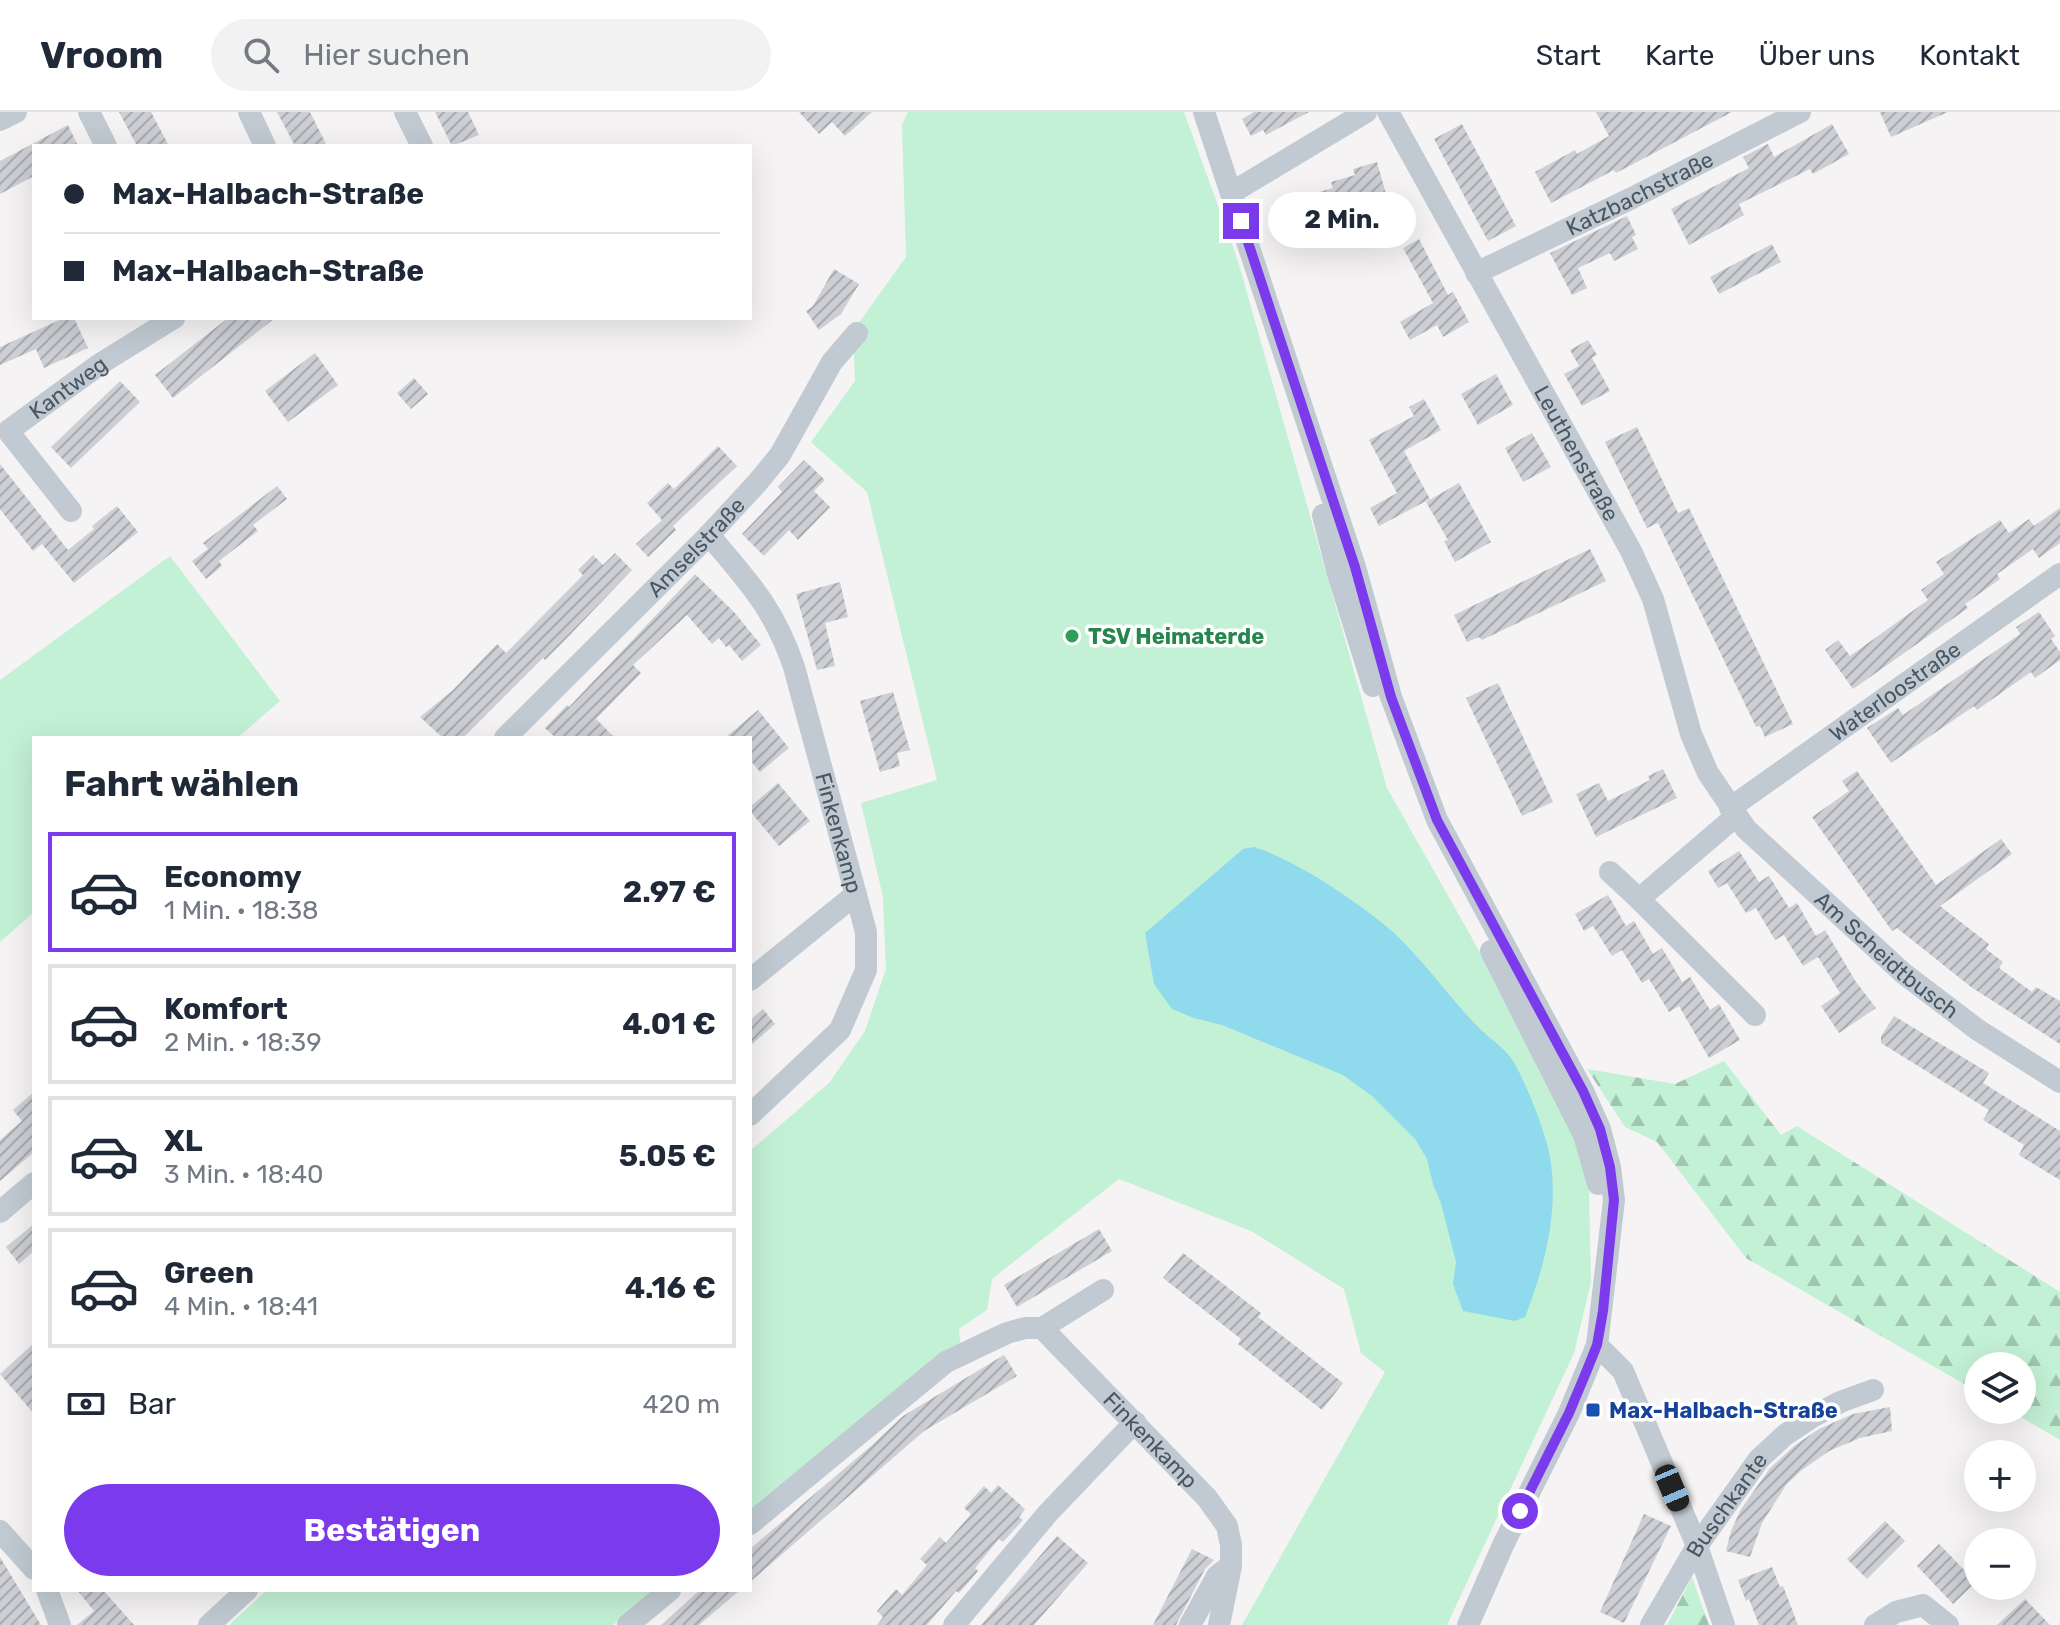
<!DOCTYPE html>
<html lang="de">
<meta charset="utf-8">
<style>
:root{--surface:#fff;--page:#f2f2f3;--text:#1f2937;--muted:#747a83;--line:#e0e1e3;--accent:#7c3aed}
body{margin:0;font-family:Rubik,sans-serif;background:var(--page);color:var(--text);height:100vh;display:flex;flex-direction:column;font-size:30px;white-space:nowrap}
*{box-sizing:border-box;margin:0}
p{font-size:26px;color:var(--muted)}
.icon{flex:none;width:44px;height:44px;fill:none;stroke:currentColor;stroke-width:2;stroke-linecap:round;stroke-linejoin:round}
.map{position:relative;flex:1;overflow:hidden}
.side{position:absolute;left:32px;top:624px;width:720px;height:856px;display:flex;flex-direction:column;background:var(--surface);border-radius:0px;box-shadow:0 8px 32px #0002}
.side>*{flex:none}
.top-card{position:absolute;left:32px;top:32px;width:720px;height:176px;border-radius:0px;box-shadow:0 8px 32px #0002;display:grid;align-content:center;height:176px;padding:0 32px;background:var(--surface)}
.controls{position:absolute;left:1964px;top:1240px;display:grid;gap:16px}
.controls a{display:grid;place-items:center;width:72px;height:72px;border-radius:50%;background:var(--surface);box-shadow:0 8px 32px #0002;font-size:40px}
.end{position:absolute;width:36px;height:36px;margin:-18px;border:10px solid #7c3aed;background:#fff;box-shadow:0 0 0 4px #fff}
.from{border-radius:50%}
.bubble{position:absolute;height:56px;border-radius:28px;background:var(--surface);box-shadow:0 8px 32px #0002;font-size:26px;font-weight:700;line-height:56px;text-align:center}
.car{position:absolute;width:24px;height:48px;margin:-24px -12px;border-radius:10px;box-shadow:0 0 6px 2px #0007;background:linear-gradient(#222 24%,#8ab4d8 0 40%,#222 0 76%,#8ab4d8 0 86%,#222 0)}
.top-card b{display:flex;align-items:center;gap:28px;height:76px;font-size:30px}
.top-card b+b{border-top:2px solid var(--line)}
.top-card i{width:20px;height:20px;background:var(--text)}
ul{padding:0;list-style:none}
li{display:flex;align-items:center;gap:24px;height:120px;margin:0 16px 12px;padding:0 16px;border:4px solid var(--line);border-radius:0px}
li div{flex:1}
li b{display:block;font-size:30px}
li em{font-style:normal;font-weight:700}
li.current{border-color:var(--accent)}
li>.icon{width:72px;height:72px;stroke-width:1.5}
h2{padding:0 32px;font-size:36px;line-height:96px}
.pay{display:flex;align-items:center;gap:20px;height:88px;padding:0 32px;font-size:30px}
.pay p{margin-inline-start:auto}
.cta{display:flex;gap:16px;margin-top:auto;padding:16px 32px}
.cta a{flex:1;height:92px;border-radius:48px;background:var(--accent);color:#fff;font-size:32px;font-weight:700;line-height:92px;text-align:center}
header{display:flex;align-items:center;gap:48px;box-sizing:border-box;height:112px;padding:0 40px;background:var(--surface);border-bottom:2px solid var(--line)}
header strong{font-size:38px}
nav{display:flex;gap:44px;margin-inline-start:auto;font-size:28px}
.search{width:560px;height:72px;background:var(--page);display:flex;align-items:center;gap:20px;box-sizing:border-box;padding:0 28px;border-radius:44px;color:var(--muted);font-size:30px}
.map>svg:first-child{display:block}
</style>
<header>
<strong>Vroom</strong>
<div class="search"><svg class="icon" aria-label="search" viewBox="0 0 24 24"><circle cx="10" cy="10" r="6"/><path d="M15 15l6 6"/></svg>Hier suchen</div>
<nav><a>Start</a><a>Karte</a><a>Über uns</a><a>Kontakt</a></nav>
</header>
<div class="map">
<svg width="2060" height="1513" viewBox="0 0 2060 1513">
<defs>
<pattern id="forest-firs" width="22" height="20" patternUnits="userSpaceOnUse" patternTransform="scale(2)"><rect width="22" height="20" fill="#c3f1d5"/><path d="M5 1l3.5 6h-7zM16 11l3.5 6h-7z" fill="#a0c6b0"/></pattern>
<pattern id="building-hatch" width="6" height="6" patternUnits="userSpaceOnUse" patternTransform="scale(2)"><rect width="6" height="6" fill="#cdcfd5"/><path d="M-1 1l2-2M0 6l6-6M5 7l2-2" fill="none" stroke="#a8abb0"/></pattern>
</defs>
<rect width="100%" height="100%" fill="#f5f3f3"/>
<!-- green -->
<path fill="#c3f1d5" d="M908,0H1184L1238,149L1387,676L1588,1031L1591,1170L1574,1241L1447,1513H1242L1385,1260L1361,1241L1344,1177L1253,1120L1119,1067L992,1167L987,1198L959,1217L961,1235L750,1403V1039L829,971L865,919L886,857L883,785L861,691L937,668L867,380L811,330L855,269L853,219L906,145L902,13Z
M170,444L280,589L237,626H34V800L0,830V568Z
M267,1478H654L613,1513H229Z"/>
<!-- forest -->
<path fill="url(#forest-firs)" d="M1724,949L1781,1023L1797,1014L2060,1180V1328L2009,1298H2022V1254H1978V1280L1746,1146L1657,1030L1625,1015L1587,957L1675,972Z
M1692,1465L1709,1513H1667Z"/>
<!-- water -->
<path fill="#90daee" d="M1254,735C1296,748 1360,791 1393,820C1424,849 1449,885 1478,915C1489,926 1505,936 1513,949C1526,970 1546,1021 1550,1045C1559,1100 1545,1154 1525,1205L1515,1209L1463,1199L1453,1172L1456,1150L1441,1091L1433,1072L1427,1047L1415,1027L1372,984L1343,963L1222,913L1194,906L1172,897L1154,872L1145,821L1243,737Z"/>
<!-- building -->
<path fill="url(#building-hatch)" d="M119,0H151L169,34H137Z
M277,0H310L327,34H295Z
M435,0H468L479,23L452,34Z
M799,0H872L845,24L832,10L819,22Z
M1254,0H1309L1266,23L1263,18L1251,24L1242,7Z
M1596,0H1732L1616,61L1614,58L1551,91L1535,60L1575,38L1577,42L1609,24Z
M1880,0H1948L1891,25Z
M1462,12L1516,114L1488,129L1434,27Z
M1832,12L1849,42L1813,62L1810,57L1739,92L1744,103L1689,133L1671,97L1749,56L1743,45L1768,32L1774,45Z
M68,13L78,34H34V64L0,82V49Z
M1377,50L1386,82L1362,89L1364,95L1341,102L1342,108L1318,115L1320,120L1296,127L1287,95L1311,88L1309,83L1333,76L1331,70L1355,63L1353,57Z
M1627,104L1636,123L1632,125L1638,137L1614,149L1610,141L1578,156L1587,176L1572,183L1550,141Z
M1419,127L1448,183L1453,180L1469,210L1443,225L1437,213L1410,228L1400,210L1433,191L1403,136Z
M1772,132L1781,150L1719,182L1710,165Z
M834,157L859,172L841,202L819,218L806,199L813,194Z
M64,206H74L88,236L44,256L36,237L0,253V235Z
M228,206H275L173,286L155,263Z
M1588,228L1597,243L1585,250L1592,246L1610,279L1582,294L1564,262L1579,254L1570,238Z
M315,241L338,273L288,310L265,279Z
M1496,262L1513,293L1478,313L1461,282Z
M414,266L428,282L411,297L397,281Z
M120,269L140,290L71,356L51,335Z
M1424,287L1441,318L1404,339L1430,387L1379,414L1370,396L1397,381L1369,328L1414,304L1409,295Z
M1637,315L1678,401L1689,396L1793,612L1765,625L1760,614L1756,615L1658,411L1647,416L1605,330Z
M1532,321L1551,355L1523,370L1505,336Z
M718,334L737,354L673,414L676,418L648,445L636,432L662,408L647,391L668,371L674,377Z
M804,348L825,368L814,379L830,395L798,428L789,418L764,444L742,422L782,380L778,375Z
M0,352L68,438L94,417L92,414L117,394L138,420L74,471L42,432L33,439L0,397Z
M1459,371L1491,430L1455,450L1444,429L1448,428L1426,390Z
M277,374L287,387L253,413L258,419L219,449L222,454L206,467L192,449L208,437L203,431Z
M2060,396V431L2039,446L2033,437L1997,462L2000,467L1965,492L1968,496L1853,577L1825,538L1838,528L1850,544L1928,488L1921,478L1944,462L1936,450L2000,408L2009,421L2029,407L2034,414Z
M1590,437L1606,469L1482,528L1479,525L1467,530L1454,503Z
M615,441L632,458L566,527L545,548L543,546L463,626H443L420,605L453,578L497,532L506,541L583,463L578,458L593,443L603,453Z
M695,462L734,500L761,533L742,549L729,533L726,535L719,526L712,532L687,503L633,553L641,561L596,607L615,626H556L545,616L567,593L569,595Z
M840,470L848,505L825,511L835,554L817,558L796,482Z
M2039,500L2055,524L2051,527L2060,540V548L2035,566L2031,560L1977,598L1974,594L1891,651L1867,616L1898,596L1903,603L2020,522L2016,515Z
M1498,571L1553,690L1522,704L1466,586Z
M893,580L910,638L897,641L900,654L880,660L860,589Z
M758,598L789,636L760,660L750,648V626H725Z
M1663,657L1677,686L1596,725L1576,682L1599,671L1608,689L1650,668L1648,664Z
M1857,659L1936,773L2001,727L2012,742L1940,794L1989,832L1986,837L2003,850L1999,856L2032,880L2036,875L2060,889V932L1971,875L1897,816L1892,819L1812,705L1849,679L1842,669Z
M778,671L810,709L779,734L750,699V695Z
M1739,739L1759,770L1769,764L1789,796L1797,791L1816,824L1825,818L1856,870L1876,896L1839,921L1821,894L1840,881L1818,845L1803,854L1784,823L1775,828L1756,796L1746,801L1727,771L1718,776L1708,759Z
M1608,783L1626,814L1634,809L1653,842L1662,836L1682,870L1690,865L1710,898L1719,892L1740,928L1709,946L1679,894L1669,900L1649,867L1642,871L1622,838L1612,844L1593,814L1584,819L1575,802Z
M763,897L775,912L750,934V908Z
M1894,904L1989,961L1983,971L2060,1019V1068L2019,1043L2024,1033L1983,1008L1989,998L1881,931V924Z
M34,980V1040L0,1069V1028L22,1009L13,998Z
M34,1112V1139L19,1152L6,1135Z
M1099,1117L1112,1139L1017,1195L1004,1173Z
M1183,1141L1261,1201L1258,1205L1343,1271L1322,1298L1238,1232L1241,1227L1163,1166Z
M34,1231V1302L0,1262Z
M1004,1243L1017,1264L924,1319L750,1470V1437L871,1334L903,1304Z
M1890,1295L1892,1319L1860,1326L1829,1339L1802,1358L1786,1373L1762,1411L1750,1445L1726,1439L1731,1419L1741,1397L1770,1356L1794,1334L1819,1317L1853,1302Z
M998,1373L1025,1397L1019,1405L1023,1408L1003,1430L999,1427L975,1456L978,1459L969,1470L959,1481L956,1479L927,1513H877L883,1505L877,1499L896,1477L902,1483L927,1453L920,1447L940,1425L946,1431L971,1402L964,1396L984,1374L991,1381Z
M1644,1402L1671,1414L1624,1511L1600,1500Z
M1885,1409L1905,1429L1867,1467L1847,1447Z
M1057,1424L1088,1451L1034,1513H981Z
M1939,1432L1976,1470L1953,1492L1917,1454Z
M1192,1437L1214,1448L1205,1457L1176,1513H1153Z
M0,1445L41,1513H0Z
M1772,1455L1780,1475L1783,1474L1798,1513H1759L1749,1487L1746,1489L1738,1468Z
M77,1478H103L134,1513H77L94,1499Z
M700,1478H740L699,1513H661Z
M2025,1487L2050,1513H1997Z"/>
<g fill="none" stroke-linecap="round" stroke-linejoin="round">
<!-- minor -->
<g stroke="#c1cad2" stroke-width="22">
<path d="M89,0L106,34"/>
<path d="M249,0L265,34"/>
<path d="M405,0L422,34"/>
<path d="M1204,0L1355,455L1391,585L1437,708L1583,979L1600,1017L1610,1055L1614,1088L1597,1233L1569,1301L1504,1431L1468,1513"/>
<path id="s1" d="M1388,0L1631,439L1653,487L1691,622L1708,661L1746,717L1903,861L1978,918L2060,970"/>
<path d="M0,8L16,0"/>
<path d="M1231,81L1366,0"/>
<path id="s2" d="M1476,161L1632,86L1800,0"/>
<path id="s3" d="M71,399L8,319L100,252L174,206"/>
<path d="M1323,403L1338,462L1373,574"/>
<path id="s4" d="M709,423C748,469 774,496 794,555L866,820V858L840,918L750,1003"/>
<path id="s5" d="M505,626L709,423L757,371L780,343L832,250L857,221"/>
<path id="s6" d="M1730,696L2060,462"/>
<path d="M1736,704L1639,787L1755,903"/>
<path d="M1610,760L1639,787"/>
<path d="M1491,839L1584,1023L1598,1072"/>
<path d="M750,868L856,782"/>
<path d="M0,1100L34,1071"/>
<path id="s7" d="M1042,1216L1207,1386L1227,1414L1231,1433V1454L1219,1513"/>
<path d="M1597,1233L1623,1259L1697,1434L1724,1513"/>
<path d="M750,1412L946,1250L1007,1221L1025,1216H1042L1103,1178"/>
<path d="M0,1419L34,1457"/>
<path d="M47,1478L60,1513"/>
<path d="M209,1513L247,1478"/>
<path d="M628,1513L670,1478"/>
<path d="M954,1513L1048,1401L1135,1310"/>
<path d="M1190,1513L1217,1464L1230,1454"/>
<path id="s8" d="M1651,1513L1697,1434L1759,1347L1785,1323L1812,1305L1840,1290L1873,1278"/>
<path d="M1875,1513L1896,1500L1923,1493L1948,1513"/>
</g>
</g>
<g fill="none" stroke-linecap="round" stroke-linejoin="round">
<!-- route -->
<path stroke="#7c3aed" stroke-width="10" d="M1241,109L1355,455L1391,585L1437,708L1583,979L1600,1017L1610,1055L1614,1088L1603,1199L1597,1233L1587,1258L1569,1301L1520,1399"/>
</g>
<!-- markers -->
<circle fill="#2e9e5b" stroke="#fff" stroke-width="3" cx="1072" cy="524" r="8"/>
<rect fill="#1a4fb4" stroke="#fff" stroke-width="3" x="1585" y="1290" width="16" height="16" rx="4"/>
<g text-anchor="middle" dominant-baseline="central" stroke-width="7" stroke-linejoin="round" paint-order="stroke">
<!-- street labels -->
<g font-size="22" fill="#4a5661" stroke="#fff">
<text stroke="none"><textPath href="#s2" startOffset="182">Katzbachstraße</textPath></text>
<text stroke="none"><textPath href="#s3" startOffset="176">Kantweg</textPath></text>
<text stroke="none"><textPath href="#s1" startOffset="390">Leuthenstraße</textPath></text>
<text stroke="none"><textPath href="#s5" startOffset="270">Amselstraße</textPath></text>
<text stroke="none"><textPath href="#s6" startOffset="202">Waterloostraße</textPath></text>
<text stroke="none"><textPath href="#s4" startOffset="330">Finkenkamp</textPath></text>
<text stroke="none"><textPath href="#s1" startOffset="994">Am Scheidtbusch</textPath></text>
<text stroke="none"><textPath href="#s7" startOffset="156">Finkenkamp</textPath></text>
<text stroke="none"><textPath href="#s8" startOffset="142">Buschkante</textPath></text>
</g>
<!-- leisure labels -->
<g font-size="22" font-weight="bold" fill="#27864d" stroke="#fff" text-anchor="start">
<text x="1088" y="524">TSV Heimaterde</text>
</g>
<!-- transit labels -->
<g font-size="22" font-weight="bold" fill="#164399" stroke="#fff" text-anchor="start">
<text x="1609" y="1298">Max-Halbach-Straße</text>
</g>
</g>
</svg>
<div class="controls">
<a><svg class="icon" aria-label="layers" viewBox="0 0 24 24"><path d="M12 4l9 5-9 5-9-5zM3 14l9 5 9-5"/></svg></a>
<a>+</a>
<a>−</a>
</div>
<i class="end from" style="left:1520px;top:1399px"></i>
<i class="end" style="left:1241px;top:109px"></i>
<div class="bubble" style="left:1268px;top:80px;width:148px">2 Min.</div>
<i class="car" style="left:1672px;top:1376px;rotate:157deg"></i>
<div class="top-card">
<b><i class="from"></i>Max-Halbach-Straße</b>
<b><i></i>Max-Halbach-Straße</b>
</div>
<section class="side">
<h2>Fahrt wählen</h2>
<ul>
<li class="current"><svg class="icon" aria-label="car" viewBox="0 0 24 24"><path d="M5 17H2v-5l4-1 3-4h7l3 4 3 1v5h-3M9 17h6M6 11h13"/><circle cx="7" cy="17" r="2"/><circle cx="17" cy="17" r="2"/></svg><div><b>Economy</b><p>1 Min. · 18:38</p></div><em>2.97 €</em></li>
<li><svg class="icon" aria-label="car" viewBox="0 0 24 24"><path d="M5 17H2v-5l4-1 3-4h7l3 4 3 1v5h-3M9 17h6M6 11h13"/><circle cx="7" cy="17" r="2"/><circle cx="17" cy="17" r="2"/></svg><div><b>Komfort</b><p>2 Min. · 18:39</p></div><em>4.01 €</em></li>
<li><svg class="icon" aria-label="car" viewBox="0 0 24 24"><path d="M5 17H2v-5l4-1 3-4h7l3 4 3 1v5h-3M9 17h6M6 11h13"/><circle cx="7" cy="17" r="2"/><circle cx="17" cy="17" r="2"/></svg><div><b>XL</b><p>3 Min. · 18:40</p></div><em>5.05 €</em></li>
<li><svg class="icon" aria-label="car" viewBox="0 0 24 24"><path d="M5 17H2v-5l4-1 3-4h7l3 4 3 1v5h-3M9 17h6M6 11h13"/><circle cx="7" cy="17" r="2"/><circle cx="17" cy="17" r="2"/></svg><div><b>Green</b><p>4 Min. · 18:41</p></div><em>4.16 €</em></li>
</ul>
<div class="pay"><svg class="icon" aria-label="cash" viewBox="0 0 24 24"><path d="M3 7h18v10H3z"/><circle cx="12" cy="12" r="2"/></svg>Bar<p>420 m</p></div>
<div class="cta"><a>Bestätigen</a></div>
</section>
</div>
